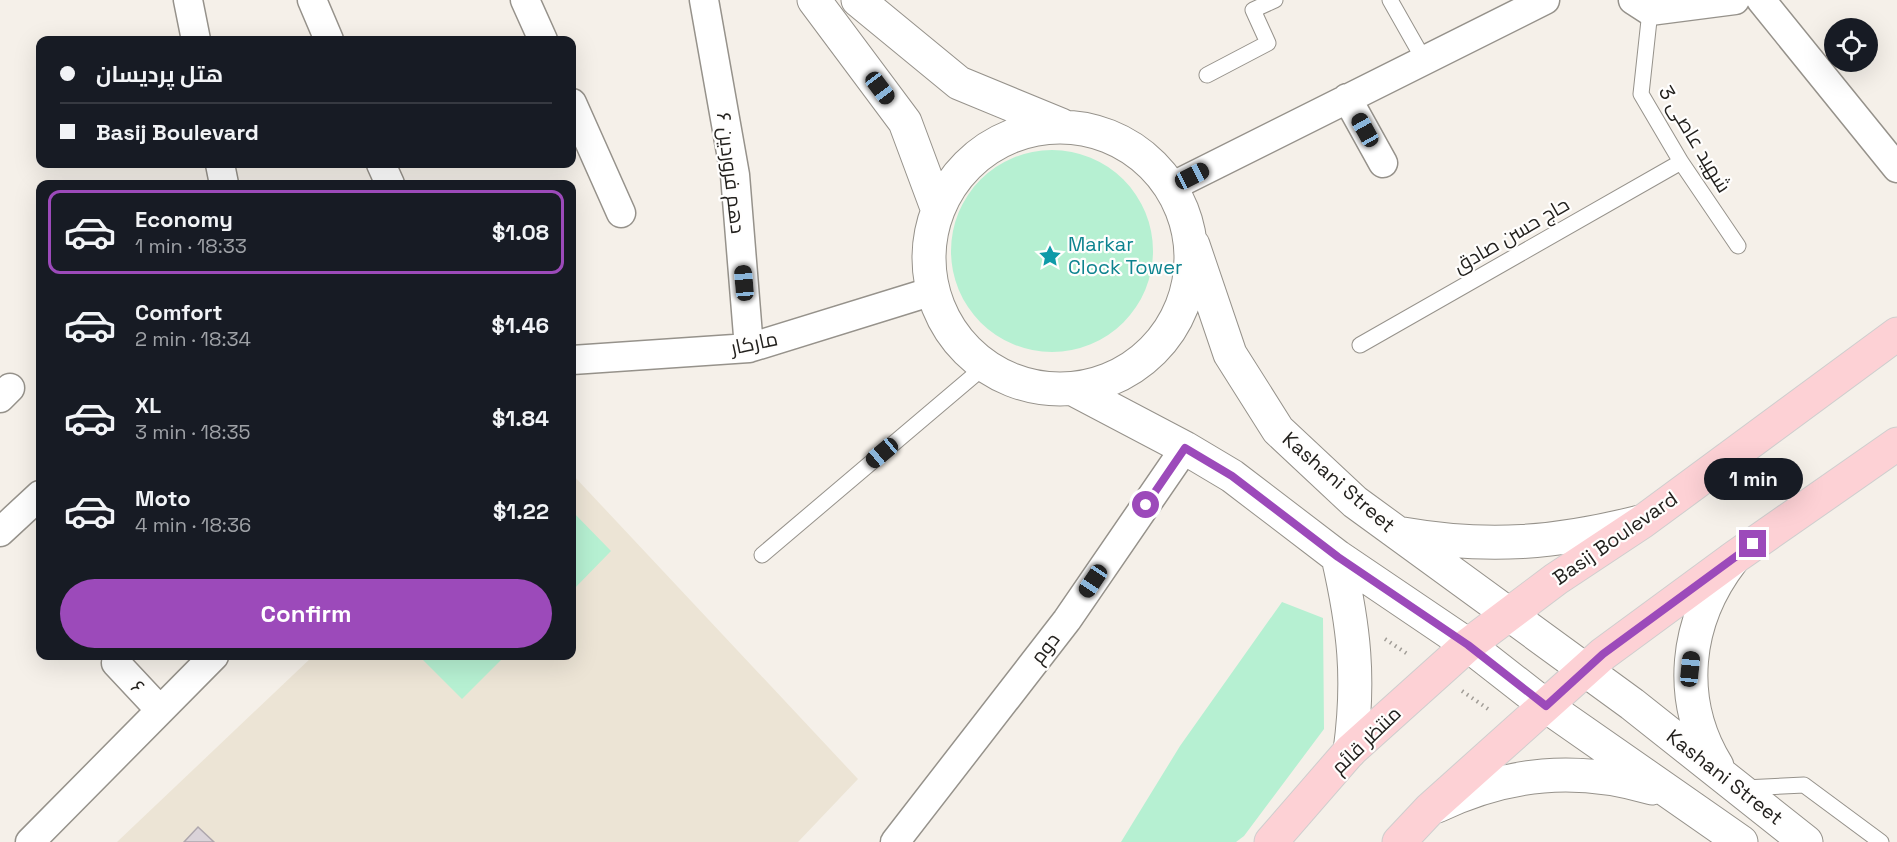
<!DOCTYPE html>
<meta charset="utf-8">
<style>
:root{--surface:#171b24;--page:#20242c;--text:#f1f3f6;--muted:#9ea1a6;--line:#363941;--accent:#9c4aba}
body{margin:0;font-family:"Space Grotesk",Cairo,sans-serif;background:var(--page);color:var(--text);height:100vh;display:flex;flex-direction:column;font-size:22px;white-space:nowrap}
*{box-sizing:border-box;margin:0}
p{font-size:20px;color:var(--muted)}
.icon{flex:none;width:33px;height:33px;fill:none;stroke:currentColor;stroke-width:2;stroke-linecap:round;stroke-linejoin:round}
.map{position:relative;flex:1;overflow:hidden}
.side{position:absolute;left:36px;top:180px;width:540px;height:480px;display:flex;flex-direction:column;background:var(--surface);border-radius:12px;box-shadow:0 6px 24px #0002}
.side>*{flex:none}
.guide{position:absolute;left:36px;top:36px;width:540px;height:132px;border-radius:12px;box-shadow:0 6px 24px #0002;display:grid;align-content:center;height:132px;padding:0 24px;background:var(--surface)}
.buttons{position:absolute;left:1824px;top:18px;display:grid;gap:12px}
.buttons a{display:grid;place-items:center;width:54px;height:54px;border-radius:50%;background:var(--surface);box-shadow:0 6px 24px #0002;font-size:30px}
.end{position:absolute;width:27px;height:27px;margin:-14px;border:8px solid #9c4aba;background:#fff;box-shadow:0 0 0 3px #fff}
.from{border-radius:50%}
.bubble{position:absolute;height:42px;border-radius:21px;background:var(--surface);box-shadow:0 6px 24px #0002;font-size:20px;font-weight:700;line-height:42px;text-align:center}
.car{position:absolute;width:18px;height:36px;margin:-18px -9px;border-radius:8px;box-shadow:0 0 4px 2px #0007;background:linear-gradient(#222 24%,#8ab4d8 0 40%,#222 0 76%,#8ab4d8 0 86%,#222 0)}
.guide b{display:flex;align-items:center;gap:21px;height:57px;font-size:22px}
.guide b+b{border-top:2px solid var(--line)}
.guide i{width:15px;height:15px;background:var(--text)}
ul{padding:10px 0 0;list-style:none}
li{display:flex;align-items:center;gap:18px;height:84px;margin:0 12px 9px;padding:0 12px;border:3px solid transparent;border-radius:12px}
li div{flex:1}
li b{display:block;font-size:22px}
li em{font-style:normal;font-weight:700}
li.selected{border-color:var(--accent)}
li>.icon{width:54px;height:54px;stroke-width:1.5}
.button{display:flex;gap:12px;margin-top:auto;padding:12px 24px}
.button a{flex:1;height:69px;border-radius:36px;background:var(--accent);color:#fff;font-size:24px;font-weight:700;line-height:69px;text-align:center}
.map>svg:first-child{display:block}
</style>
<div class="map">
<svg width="1897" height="842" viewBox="0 0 1897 842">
<rect width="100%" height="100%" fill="#f5f0e9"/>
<!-- built -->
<path fill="#ece4d5" d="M572,474L858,779L798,842H117L313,656H572Z"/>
<!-- green -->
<path fill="#b6f0d2" d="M951 251a101 101 0 1 1 202 0a101 101 0 1 1-202 0Z
M572,511L611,551L572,591Z
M1282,602L1323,618L1324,729L1244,836L1236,842H1121L1180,746Z
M419,656H505L462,699Z"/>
<!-- building -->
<path fill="#dad3d9" stroke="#aea7ad" stroke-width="1.5" d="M198,827L214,842H184Z"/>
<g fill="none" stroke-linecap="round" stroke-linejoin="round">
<!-- lane casing -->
<g stroke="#96928b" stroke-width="17">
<path id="lane" d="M1390,0L1424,60
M1650,11L1641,94L1681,162L1738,246
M1207,75L1268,43L1253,10L1275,0
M1360,345L1681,162
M762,555L985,366
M1744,788L1804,785L1881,842"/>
</g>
<!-- street casing -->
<g stroke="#96928b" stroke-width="31">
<path id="street" d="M188,0L196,40
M312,0L329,40
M525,0L543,40
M704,0L735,175L749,348
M1633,0L1650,11L1735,0
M1761,0L1897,168
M1347,98L1383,163
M572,103L621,213
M220,164L224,184
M381,164L390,184
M1173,186L1545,0
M572,360L749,348L930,292
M0,398L10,388
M0,532L40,495
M116,663L160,710
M30,842L214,656
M895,842L1067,620L1185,448"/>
</g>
<!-- secondary casing -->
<g stroke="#96928b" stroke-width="35">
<path id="secondary" d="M814,0L905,122L937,208
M858,0L959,83L1061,125
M929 258a131 131 0 1 1 262 0a131 131 0 1 1-262 0Z
M1193,245L1230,354L1278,430L1355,502L1632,704L1806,842
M1073,389L1185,448L1232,476L1338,557L1468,645L1546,706L1741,842
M1403,534C1489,549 1556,543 1640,522
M1338,557C1354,627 1360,679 1350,751
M1717,766C1676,699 1685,621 1732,560
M1437,806C1508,772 1577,766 1652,788"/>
</g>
<!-- primary casing -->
<g stroke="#cfcece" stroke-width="35">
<path id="primary" d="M1271,842L1350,751L1468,645L1556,579L1642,522L1897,334
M1399,842L1430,809L1603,654L1735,557L1897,444"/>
</g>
<!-- path -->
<path stroke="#a19d97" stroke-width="4" stroke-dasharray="1.5 4.5" stroke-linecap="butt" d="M1385,639L1409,655
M1462,691L1491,711"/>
<!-- lane -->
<use href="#lane" stroke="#fff" stroke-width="15"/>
<!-- street -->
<use href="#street" stroke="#fff" stroke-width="28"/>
<!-- secondary -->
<use href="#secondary" stroke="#fff" stroke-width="33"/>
<!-- primary -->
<use href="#primary" stroke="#fdd1d5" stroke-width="33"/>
</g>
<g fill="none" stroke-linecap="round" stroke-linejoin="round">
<!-- route -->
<path stroke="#9c4aba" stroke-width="8" d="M1146,505L1185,448L1232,476L1338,557L1468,645L1546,706L1603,654L1753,544"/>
</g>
<!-- icons -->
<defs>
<g id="sight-bare" transform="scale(1.8)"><path d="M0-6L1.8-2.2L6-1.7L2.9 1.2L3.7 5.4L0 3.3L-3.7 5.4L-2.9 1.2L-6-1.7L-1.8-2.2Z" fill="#0f9aa8" stroke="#fffefd" stroke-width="2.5" paint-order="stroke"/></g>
</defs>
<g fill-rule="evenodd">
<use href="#sight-bare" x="1050" y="256"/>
</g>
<g text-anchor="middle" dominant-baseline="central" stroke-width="4.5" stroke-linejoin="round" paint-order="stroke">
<!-- street labels -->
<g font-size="20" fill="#23211e" stroke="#fffefd">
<text transform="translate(1695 139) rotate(59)">3 شهید عاصی</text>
<text transform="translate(731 173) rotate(83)">دهم فروردین ۶</text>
<text transform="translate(1511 235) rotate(-30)">حاج حسن صادق</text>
<text transform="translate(754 343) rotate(-12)">مارکار</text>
<text transform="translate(1339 482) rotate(41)">Kashani Street</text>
<text transform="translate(1615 538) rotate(-35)">Basij Boulevard</text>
<text transform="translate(1045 648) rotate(-52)">دوم</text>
<text transform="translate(138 687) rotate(47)">۶</text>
<text transform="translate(1366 740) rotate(-44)">منتظر قائم</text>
<text transform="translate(1725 777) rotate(38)">Kashani Street</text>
</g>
<!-- culture labels -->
<g font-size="20" fill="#0d838f" stroke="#fffefd" text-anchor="start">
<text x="1068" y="244">Markar<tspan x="1068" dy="23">Clock Tower</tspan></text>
</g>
</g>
</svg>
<div class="buttons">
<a><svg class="icon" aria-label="locate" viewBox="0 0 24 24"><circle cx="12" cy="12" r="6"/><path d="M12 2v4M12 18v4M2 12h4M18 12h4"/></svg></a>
</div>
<i class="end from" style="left:1146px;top:505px"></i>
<i class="end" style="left:1753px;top:544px"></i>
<div class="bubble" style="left:1704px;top:458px;width:99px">1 min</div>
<i class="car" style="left:880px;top:88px;rotate:143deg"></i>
<i class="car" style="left:1365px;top:130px;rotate:331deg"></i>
<i class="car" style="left:1192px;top:176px;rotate:63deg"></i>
<i class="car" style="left:744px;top:283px;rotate:355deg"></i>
<i class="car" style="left:882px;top:453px;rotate:230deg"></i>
<i class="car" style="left:1093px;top:581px;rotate:214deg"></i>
<i class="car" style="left:1690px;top:669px;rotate:6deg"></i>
<div class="guide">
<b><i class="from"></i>هتل پردیسان</b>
<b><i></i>Basij Boulevard</b>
</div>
<section class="side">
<ul>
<li class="selected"><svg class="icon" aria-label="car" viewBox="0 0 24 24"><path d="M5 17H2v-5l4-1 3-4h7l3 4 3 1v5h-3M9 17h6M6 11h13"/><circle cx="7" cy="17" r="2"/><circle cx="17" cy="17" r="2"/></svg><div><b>Economy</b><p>1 min · 18:33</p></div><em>$1.08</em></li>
<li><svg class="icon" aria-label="car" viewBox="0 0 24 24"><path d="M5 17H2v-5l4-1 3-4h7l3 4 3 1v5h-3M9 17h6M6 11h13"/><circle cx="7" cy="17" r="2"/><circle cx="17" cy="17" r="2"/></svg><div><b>Comfort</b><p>2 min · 18:34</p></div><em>$1.46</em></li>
<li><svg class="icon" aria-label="car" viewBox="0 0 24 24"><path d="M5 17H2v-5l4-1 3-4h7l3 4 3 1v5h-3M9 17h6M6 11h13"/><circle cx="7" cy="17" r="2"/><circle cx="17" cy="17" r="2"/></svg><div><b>XL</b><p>3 min · 18:35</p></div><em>$1.84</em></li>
<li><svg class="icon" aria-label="car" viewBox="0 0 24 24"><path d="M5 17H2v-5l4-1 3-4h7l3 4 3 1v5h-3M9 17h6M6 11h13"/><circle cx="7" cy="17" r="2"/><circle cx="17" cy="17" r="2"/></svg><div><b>Moto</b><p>4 min · 18:36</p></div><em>$1.22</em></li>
</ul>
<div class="button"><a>Confirm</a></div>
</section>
</div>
